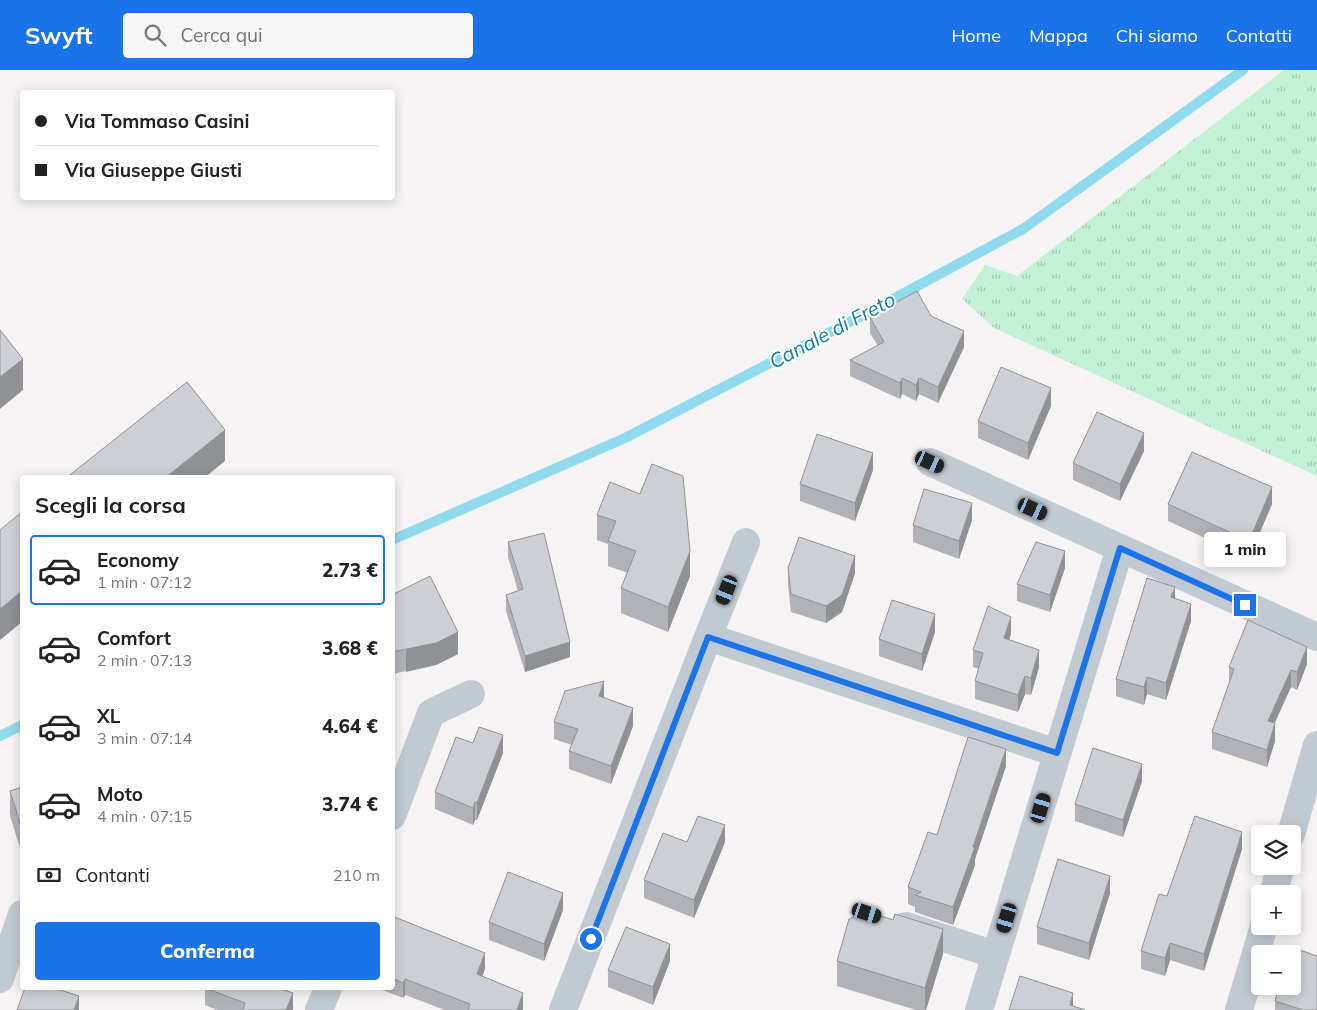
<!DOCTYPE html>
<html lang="it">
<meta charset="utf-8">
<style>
:root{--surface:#fff;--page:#f6f6f6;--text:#222;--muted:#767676;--line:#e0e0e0;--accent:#1a73e8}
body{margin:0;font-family:Mulish,sans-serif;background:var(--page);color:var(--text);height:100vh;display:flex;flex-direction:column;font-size:19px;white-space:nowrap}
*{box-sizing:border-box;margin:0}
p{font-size:16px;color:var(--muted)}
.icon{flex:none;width:28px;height:28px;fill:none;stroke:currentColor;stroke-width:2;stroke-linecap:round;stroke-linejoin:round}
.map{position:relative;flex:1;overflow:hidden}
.side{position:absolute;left:20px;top:405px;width:375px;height:515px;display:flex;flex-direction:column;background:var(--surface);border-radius:5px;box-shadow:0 2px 12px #0003}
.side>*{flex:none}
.guide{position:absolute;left:20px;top:20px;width:375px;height:110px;border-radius:5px;box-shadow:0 2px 12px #0003;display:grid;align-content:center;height:110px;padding:0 15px;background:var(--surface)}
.tools{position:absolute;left:1251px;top:755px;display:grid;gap:10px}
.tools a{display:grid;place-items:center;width:50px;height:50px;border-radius:5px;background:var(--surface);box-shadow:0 2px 12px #0003;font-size:25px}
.end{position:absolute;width:22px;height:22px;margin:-11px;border:6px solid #1a73e8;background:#fff;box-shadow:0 0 0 2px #fff}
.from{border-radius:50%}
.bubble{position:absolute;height:35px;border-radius:5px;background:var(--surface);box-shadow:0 2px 12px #0003;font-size:16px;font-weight:800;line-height:35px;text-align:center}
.car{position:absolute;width:15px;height:30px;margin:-15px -8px;border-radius:6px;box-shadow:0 0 4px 1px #0007;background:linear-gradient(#222 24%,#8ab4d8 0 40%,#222 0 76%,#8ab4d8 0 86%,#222 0)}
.guide b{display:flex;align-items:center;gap:18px;height:48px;font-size:19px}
.guide b+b{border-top:1px solid var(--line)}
.guide i{width:12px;height:12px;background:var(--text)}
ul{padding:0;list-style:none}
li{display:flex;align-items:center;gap:15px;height:70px;margin:0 10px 8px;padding:0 5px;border:2px solid transparent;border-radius:5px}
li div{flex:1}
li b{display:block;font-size:19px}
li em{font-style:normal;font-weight:800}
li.active{border-color:var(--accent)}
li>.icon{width:45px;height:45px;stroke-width:1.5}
h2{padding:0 15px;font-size:22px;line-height:60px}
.pay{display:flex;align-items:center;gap:12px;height:55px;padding:0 15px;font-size:19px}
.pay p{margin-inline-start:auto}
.primary-button{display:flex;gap:10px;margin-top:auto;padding:10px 15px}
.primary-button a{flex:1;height:58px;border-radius:5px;background:var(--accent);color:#fff;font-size:20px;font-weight:800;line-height:58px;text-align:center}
header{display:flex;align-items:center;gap:30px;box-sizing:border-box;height:70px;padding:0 25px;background:var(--accent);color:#fff}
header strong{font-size:24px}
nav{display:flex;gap:28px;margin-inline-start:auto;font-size:18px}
.search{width:350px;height:45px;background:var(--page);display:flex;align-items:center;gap:12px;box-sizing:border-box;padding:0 18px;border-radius:5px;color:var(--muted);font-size:19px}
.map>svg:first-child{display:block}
</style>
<header>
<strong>Swyft</strong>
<div class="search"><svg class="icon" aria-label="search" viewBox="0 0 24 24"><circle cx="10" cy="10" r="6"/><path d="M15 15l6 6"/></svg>Cerca qui</div>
<nav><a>Home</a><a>Mappa</a><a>Chi siamo</a><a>Contatti</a></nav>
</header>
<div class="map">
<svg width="1317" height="940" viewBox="0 0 1317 940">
<defs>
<pattern id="park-tufts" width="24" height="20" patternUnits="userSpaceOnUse" patternTransform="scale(1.25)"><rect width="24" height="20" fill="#c3f1d5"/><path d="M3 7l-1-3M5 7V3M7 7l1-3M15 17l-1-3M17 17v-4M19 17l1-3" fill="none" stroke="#a0c6b0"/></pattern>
</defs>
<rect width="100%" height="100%" fill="#f5f3f3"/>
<!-- park -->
<path fill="url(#park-tufts)" d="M1284,0H1317V406L994,258L962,229L985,195L1017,206Z"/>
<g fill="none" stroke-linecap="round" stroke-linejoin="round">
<!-- stream -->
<path stroke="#90daee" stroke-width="10" d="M392,470L625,368L867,243L1023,159L1243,0
M0,666L22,655"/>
<!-- minor -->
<path stroke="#c1cad2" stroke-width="28" d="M930,392L1317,567
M708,567L1057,683
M392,746L431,643L471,624
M1291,764L1317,675
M1273,824L1281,796
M906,856L996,885
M0,909L22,844
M319,940L328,918
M563,940L708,567L746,472
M979,940L1120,478
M1239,940L1264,856"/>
</g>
<!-- wall -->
<path fill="#b0b2b7" d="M931,246L964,277L938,333L919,324L916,331L902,324L900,329L850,306V290L878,276L870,263V247Z
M1051,336L1028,390L978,368V351Z
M1144,381L1120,431L1073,410V393Z
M873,400L855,451L800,431V414Z
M610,412L690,506L668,562L621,543V518L628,503L608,496V474L597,470V445Z
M1168,434H1272L1249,488L1168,451Z
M972,450L959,489L913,472V455Z
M508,472L570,587L525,602L506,541V525L518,521L508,487Z
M788,498L855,503L842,542L826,553L791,542L788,515Z
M1065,498L1050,542L1017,531V514Z
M392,525L458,584L436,595L392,604Z
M1175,528L1191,551L1166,630L1147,624L1144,635L1116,626V609Z
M935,562L922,601L879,586V569Z
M1011,564L1009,569L1039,597L1031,625L1025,624L1018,642L975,629V611L979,599L973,597V580Z
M1307,594L1297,620L1291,617L1274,653L1275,671L1267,697L1212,679V662L1229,614V597Z
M604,628L633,656L611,714L569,699V681L572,675L554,669V652Z
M473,673L503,683L477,750H475L473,755L435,739V722Z
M1006,696L975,789V795L953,855L915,842V837L908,834V817L937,765Z
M1142,711L1123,767L1075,751V734Z
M22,717V784L10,746V721Z
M687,772H725L694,848L644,828V810Z
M1242,779L1204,901L1170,890L1165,906L1141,899V881L1167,826Z
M1110,823L1089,890L1037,874V857Z
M563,840L544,891L489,870V852Z
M392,846L485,899L482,906L523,938V940H445L405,925L403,928L377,918H392Z
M893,850L943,884L926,940H916L837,916V891Z
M670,891L653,935L608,917V900Z
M205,918L293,940H217L205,935Z
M1275,931L1317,940H1275Z"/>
<!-- shaded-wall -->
<path fill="#909195" d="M964,261V277L938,333V317Z
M23,289V320L0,339V307Z
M902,308V324L900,329V313Z
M919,308V324L916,331V315Z
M1051,318V336L1028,390V373Z
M225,360V391L204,408H165Z
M1144,363V381L1120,431V414Z
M873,383V400L855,451V433Z
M1272,417V434L1249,488V471Z
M972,433V450L959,489V471Z
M690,481V506L668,562V537Z
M1065,481V498L1050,542V525Z
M855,486V503L842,542L826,553V536Z
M1175,517V534L1171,527Z
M22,521V552L0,570V539Z
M1191,534V551L1166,630V613Z
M935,544V562L922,601V584Z
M1011,547V564L1004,585V568Z
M458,562V584L436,595L406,602V580Z
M570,572V587L525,602V586Z
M1307,577V594L1297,620V602Z
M1039,580V597L1031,625V608Z
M1291,600V617L1268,668V651Z
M1025,606V624L1018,642V625Z
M1147,607V624L1144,635V617Z
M604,611V629L599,626Z
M633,638V656L611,714V696Z
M1275,653V671L1267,697V680Z
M503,665V683L477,750V733Z
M1006,679V696L975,789V795L953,855V837Z
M1142,694V711L1123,767V750Z
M475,732V750L473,755V738Z
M725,755V772L694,848V830Z
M1242,762V779L1204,901V884Z
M1110,806V823L1089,890V873Z
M563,823V840L544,891V874Z
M943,859V884L926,940H925V918Z
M1170,873V890L1165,906V888Z
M670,874V891L653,935V917Z
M485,883V899L477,920V904Z
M405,909V925L403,928V913Z
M293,923V940H286Z
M523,923V940H517Z
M1073,923V939L1070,935Z
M79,926V940H74Z"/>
<!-- building -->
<path fill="#cdcfd5" stroke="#909195" d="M917,221L931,246L964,261L938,317L919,308L916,315L902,308L900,313L850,290L884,272L870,247Z
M0,260L23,289L0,307Z
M1001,297L1051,318L1028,373L978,351Z
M187,312L225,360L165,408H66Z
M1097,342L1144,363L1120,414L1073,393Z
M817,364L873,383L855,433L800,414Z
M1192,382L1272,417L1249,471L1168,434Z
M652,394L683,406L690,481L668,537L621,518L636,481L608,471L616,451L597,445L610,412L640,424Z
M924,419L972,433L959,471L913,455Z
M22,442V521L0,539V460Z
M544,463L570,572L525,586L506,525L523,519L508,472Z
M799,467L855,486L842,525L826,536L791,524L788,498Z
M1036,472L1065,481L1050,525L1017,514Z
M430,506L458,562L436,573L392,582V525Z
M1147,508L1175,517L1171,527L1191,534L1166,613L1147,607L1144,617L1116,609Z
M892,530L935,544L922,584L879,569Z
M988,536L1011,547L1004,568L1039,580L1031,608L1025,606L1018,625L975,611L983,583L973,580Z
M1248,550L1307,577L1297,602L1291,600L1268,651L1275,653L1267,680L1212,662L1234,599L1229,597Z
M604,611L599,626L633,638L611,696L569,681L578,659L554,652L565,621Z
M479,657L503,665L477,733L475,732L473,738L435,722L456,667L473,673Z
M968,667L1006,679L973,777H975L953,837L915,825L921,822L908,817L928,762L937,765Z
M1093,678L1142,694L1123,750L1075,734Z
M22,717V759L10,721Z
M698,746L725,755L694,830L644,810L663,763L687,772Z
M1195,746L1242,762L1204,884L1170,873L1165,888L1141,881L1159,824L1167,826Z
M1058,789L1110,806L1089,873L1037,857Z
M508,802L563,823L544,874L489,852Z
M866,841L893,850L895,844L943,859L925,918L837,891L849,849Z
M392,846L485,883L477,904L523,923L517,940H468L470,934L405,909L403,913L392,908Z
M626,857L670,874L653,917L608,900Z
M1291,877L1317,886V940H1303L1275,931L1279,916H1292V884H1289Z
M1020,906L1073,923L1070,935L1085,940H1009Z
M25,918H54L79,926L74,940H17Z
M205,918H278L293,923L286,940H243L245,933Z"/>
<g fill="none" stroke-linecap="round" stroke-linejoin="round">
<!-- route -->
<path stroke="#1a73e8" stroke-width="6" d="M591,869L708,567L1057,683L1120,478L1245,535"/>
</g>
<g text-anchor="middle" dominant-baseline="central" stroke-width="4" stroke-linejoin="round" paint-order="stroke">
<!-- water labels -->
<g font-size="20" font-style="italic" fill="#0c7c9b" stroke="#fff">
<text transform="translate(832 260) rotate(-28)">Canale di Freto</text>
</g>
</g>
</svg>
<div class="tools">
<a><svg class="icon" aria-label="layers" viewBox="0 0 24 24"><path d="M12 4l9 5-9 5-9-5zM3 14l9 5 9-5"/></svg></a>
<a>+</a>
<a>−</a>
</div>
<i class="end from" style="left:591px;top:869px"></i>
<i class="end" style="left:1245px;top:535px"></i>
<div class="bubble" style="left:1204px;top:462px;width:82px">1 min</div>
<i class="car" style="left:930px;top:392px;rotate:115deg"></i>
<i class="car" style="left:1033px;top:439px;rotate:114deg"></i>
<i class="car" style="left:727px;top:520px;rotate:202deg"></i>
<i class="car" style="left:1041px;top:738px;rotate:17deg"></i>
<i class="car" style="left:867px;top:843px;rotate:108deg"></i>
<i class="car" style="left:1007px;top:848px;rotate:197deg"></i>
<div class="guide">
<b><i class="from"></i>Via Tommaso Casini</b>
<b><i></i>Via Giuseppe Giusti</b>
</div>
<section class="side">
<h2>Scegli la corsa</h2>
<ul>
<li class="active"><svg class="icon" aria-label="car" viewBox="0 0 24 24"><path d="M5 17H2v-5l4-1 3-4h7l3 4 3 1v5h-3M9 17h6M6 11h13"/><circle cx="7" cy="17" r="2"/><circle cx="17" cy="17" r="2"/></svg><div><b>Economy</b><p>1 min · 07:12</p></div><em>2.73 €</em></li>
<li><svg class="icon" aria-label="car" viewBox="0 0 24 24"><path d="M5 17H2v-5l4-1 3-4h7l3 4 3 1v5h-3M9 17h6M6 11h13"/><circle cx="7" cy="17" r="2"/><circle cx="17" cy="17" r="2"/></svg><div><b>Comfort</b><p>2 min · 07:13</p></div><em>3.68 €</em></li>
<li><svg class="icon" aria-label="car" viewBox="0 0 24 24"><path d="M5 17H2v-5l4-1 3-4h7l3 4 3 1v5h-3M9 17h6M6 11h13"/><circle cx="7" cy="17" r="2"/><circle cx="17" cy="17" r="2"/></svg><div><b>XL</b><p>3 min · 07:14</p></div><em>4.64 €</em></li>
<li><svg class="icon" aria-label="car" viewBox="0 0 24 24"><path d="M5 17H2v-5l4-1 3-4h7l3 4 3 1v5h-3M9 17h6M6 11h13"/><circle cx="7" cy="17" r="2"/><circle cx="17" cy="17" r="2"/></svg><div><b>Moto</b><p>4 min · 07:15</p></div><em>3.74 €</em></li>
</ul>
<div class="pay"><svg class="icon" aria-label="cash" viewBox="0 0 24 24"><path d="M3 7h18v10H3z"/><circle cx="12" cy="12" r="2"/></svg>Contanti<p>210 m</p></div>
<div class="primary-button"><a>Conferma</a></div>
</section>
</div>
